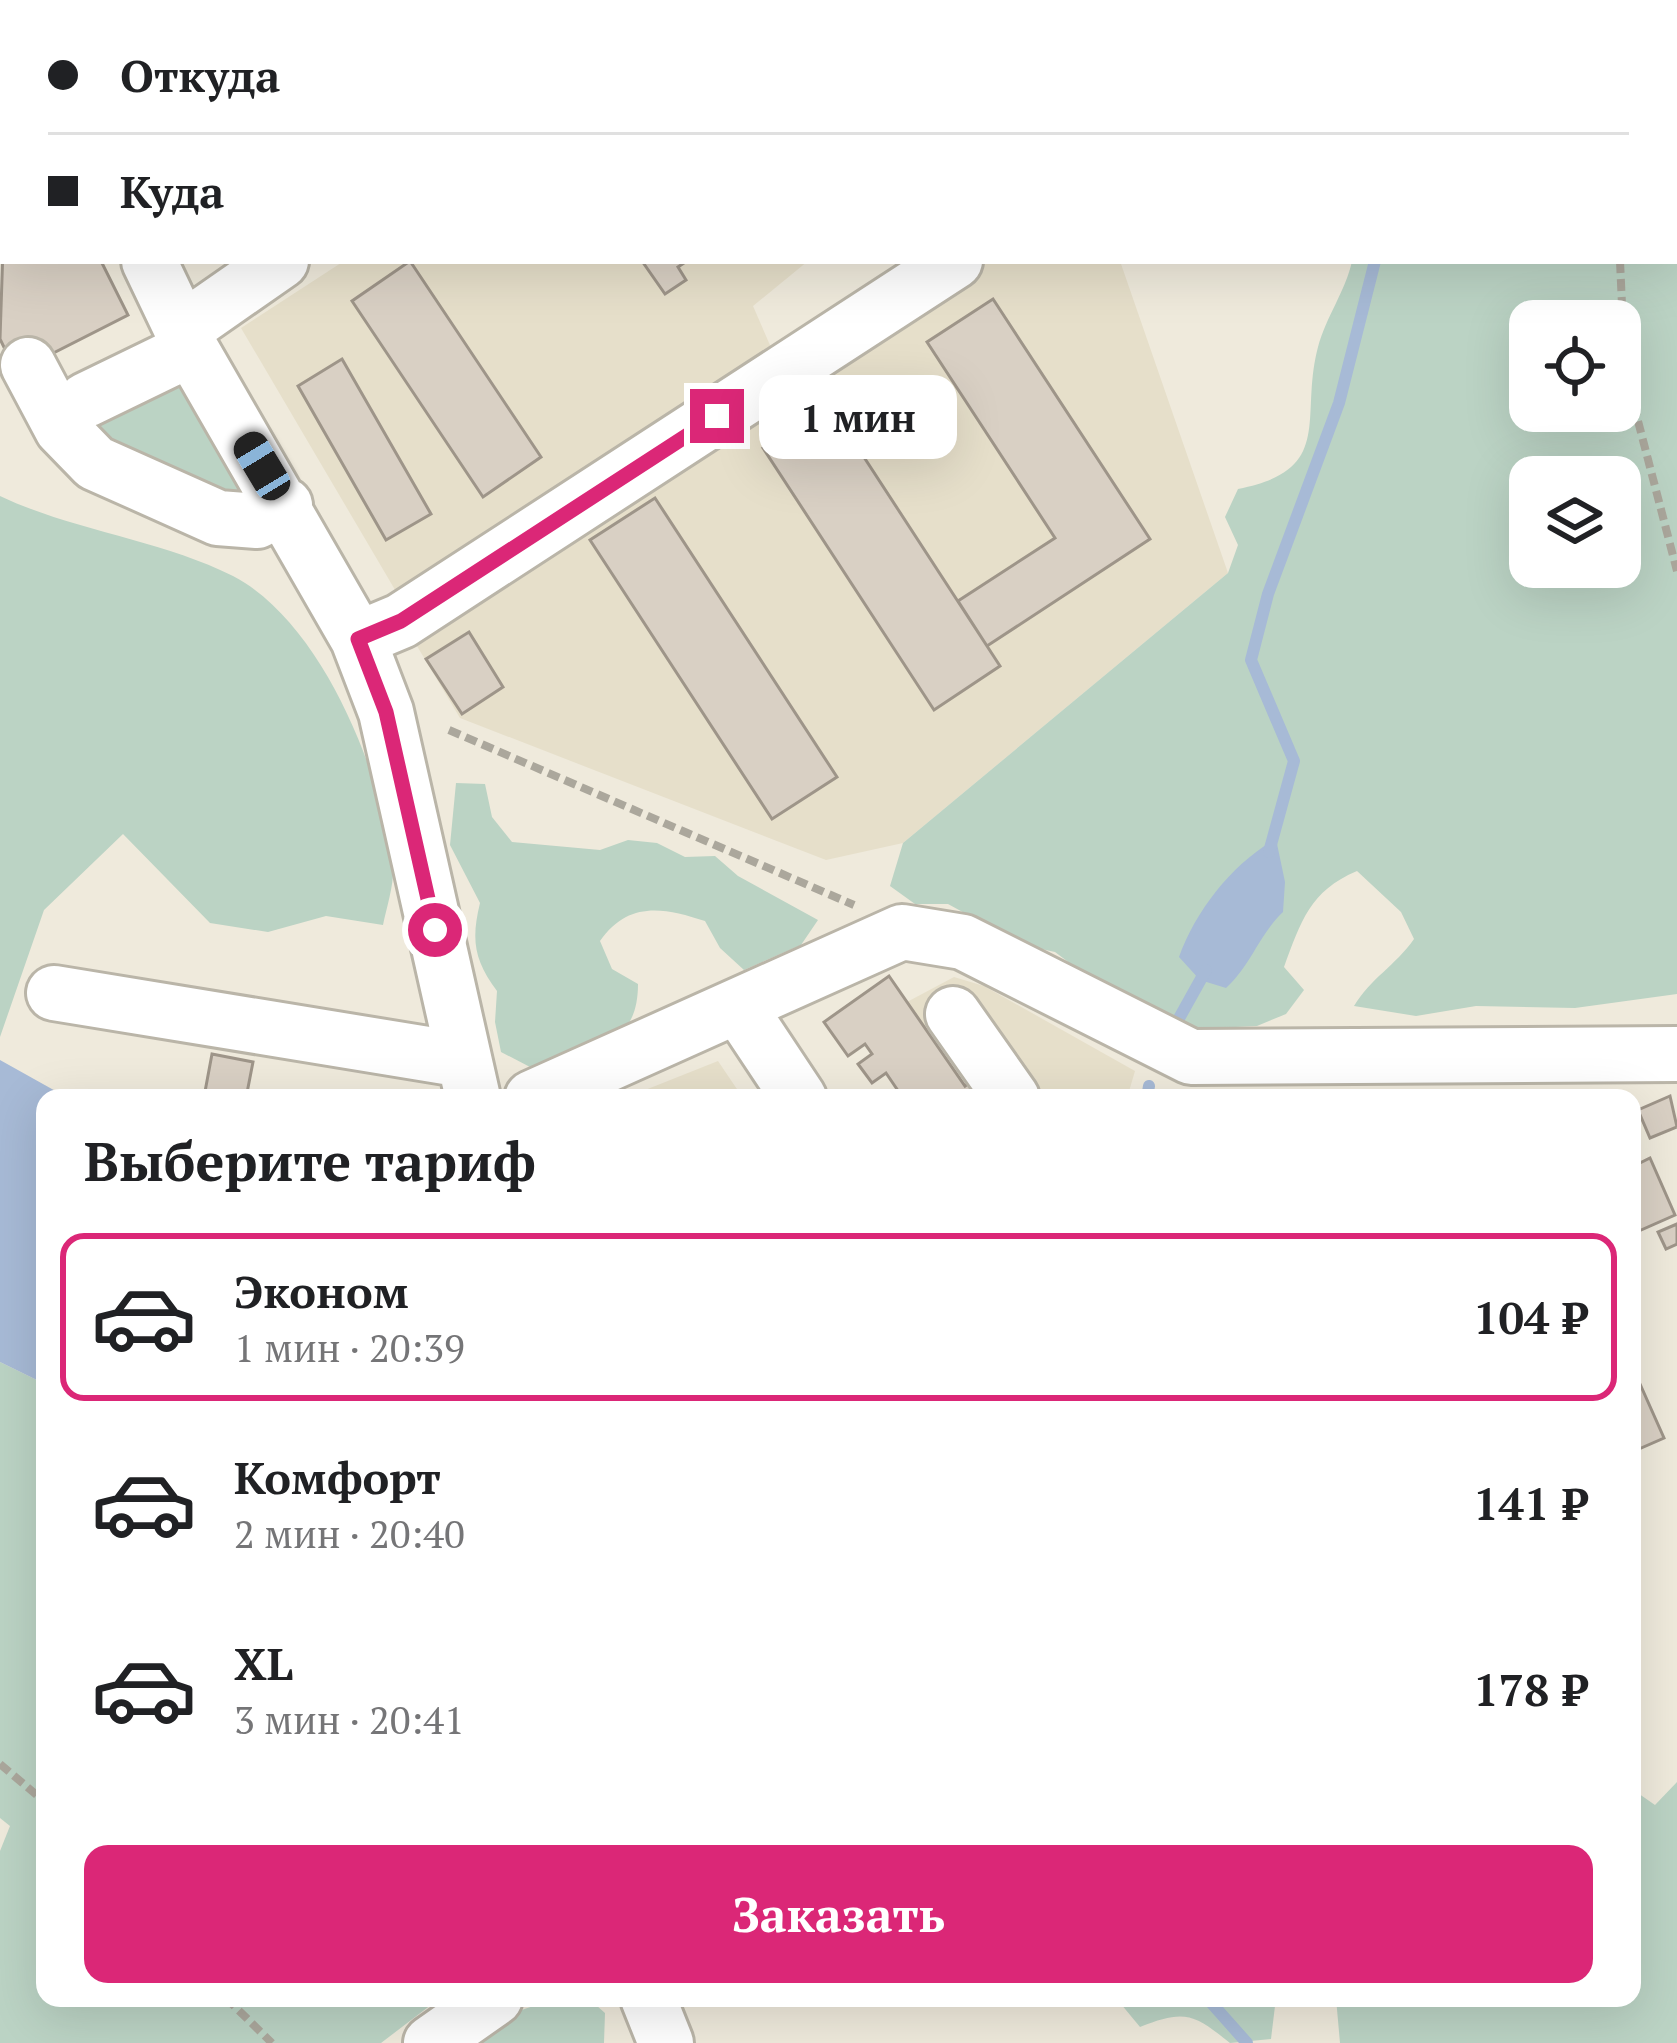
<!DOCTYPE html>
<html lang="ru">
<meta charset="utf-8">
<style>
:root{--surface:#fff;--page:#f2f2f2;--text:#202124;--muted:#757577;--line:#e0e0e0;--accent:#db2777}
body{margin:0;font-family:"PT Serif",serif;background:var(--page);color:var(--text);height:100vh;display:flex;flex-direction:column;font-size:45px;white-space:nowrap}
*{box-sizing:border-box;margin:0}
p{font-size:39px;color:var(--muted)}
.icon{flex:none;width:66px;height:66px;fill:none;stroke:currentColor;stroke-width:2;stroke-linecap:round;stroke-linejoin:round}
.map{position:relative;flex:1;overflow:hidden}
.drawer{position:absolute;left:36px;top:1089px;width:1605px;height:918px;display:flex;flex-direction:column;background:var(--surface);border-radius:24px;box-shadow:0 12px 48px #0002}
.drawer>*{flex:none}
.guide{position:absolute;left:0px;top:0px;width:1677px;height:264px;box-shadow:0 12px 48px #0002;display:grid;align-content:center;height:264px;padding:0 48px;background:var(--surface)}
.tools{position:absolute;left:1509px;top:300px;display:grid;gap:24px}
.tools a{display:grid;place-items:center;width:132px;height:132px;border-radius:24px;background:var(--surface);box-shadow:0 12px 48px #0002;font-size:60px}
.end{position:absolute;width:54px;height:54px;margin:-27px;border:15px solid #db2777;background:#fff;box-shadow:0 0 0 6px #fff}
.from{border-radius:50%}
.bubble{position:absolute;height:84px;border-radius:24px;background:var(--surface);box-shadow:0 12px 48px #0002;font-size:39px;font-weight:700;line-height:84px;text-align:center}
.car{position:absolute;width:36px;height:72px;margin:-36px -18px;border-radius:15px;box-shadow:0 0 9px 3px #0007;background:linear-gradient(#222 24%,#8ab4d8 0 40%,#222 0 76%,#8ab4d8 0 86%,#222 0)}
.guide b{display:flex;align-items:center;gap:42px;height:114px;font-size:45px}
.guide b+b{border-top:3px solid var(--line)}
.guide i{width:30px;height:30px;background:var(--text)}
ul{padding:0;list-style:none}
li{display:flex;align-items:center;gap:36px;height:168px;margin:0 24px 18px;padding:0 24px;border:6px solid transparent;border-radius:24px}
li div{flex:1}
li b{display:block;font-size:45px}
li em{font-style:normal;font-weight:700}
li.selected{border-color:var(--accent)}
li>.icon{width:108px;height:108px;stroke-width:1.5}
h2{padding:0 48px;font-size:54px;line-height:144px}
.button{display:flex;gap:24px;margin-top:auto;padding:24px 48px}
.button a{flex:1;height:138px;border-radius:24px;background:var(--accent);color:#fff;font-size:48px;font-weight:700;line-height:138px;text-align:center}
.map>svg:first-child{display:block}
</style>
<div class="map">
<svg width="1677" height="2043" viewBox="0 0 1677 2043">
<rect width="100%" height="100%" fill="#efeadc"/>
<!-- built -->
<path fill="#e6dfca" d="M753,0H1294L1297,3H742Z
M344,261H808L753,306L776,359L401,600L241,328Z
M968,261H1120L1228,573L903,843L826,860L460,718L417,646L980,278Z
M889,976L907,1002L954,977L984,986L1135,1071L1127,1098H903L886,1074L872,1083L858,1064L872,1054L866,1044L848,1056L824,1022Z
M718,1061L743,1098H625Z"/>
<!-- green -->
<path fill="#bbd3c4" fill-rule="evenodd" d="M1294,0H1677V994L1575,1008L1476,1006L1416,1016L1354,1006C1371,978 1395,966 1414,939L1401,912L1357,871C1310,891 1301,921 1284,967L1304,990L1286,1014L1257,1026L1194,1029L1169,1013L1104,989L1055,952L1023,945L948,904H915L890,886L903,843L1228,573L1238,545L1225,517L1238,489C1336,470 1299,418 1318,347C1326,317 1346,290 1352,261H1674V3ZM1530,321H1620V411H1530ZM1530,477H1620V567H1530Z
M180,385L195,390L250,485L241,498L211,497L81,432Z
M0,496C74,531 159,539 233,576C321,622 380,769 393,862C395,882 387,906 383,925L326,916L268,932L210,923L123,834L44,910L0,1037Z
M456,783L485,784L492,817L512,842L600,850L628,840L657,843L685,857L715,856L738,876L818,920L801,945L744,970L720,948L705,921C663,907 628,901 600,941L612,969L638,984C638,1052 585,1050 530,1067L501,1052L495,1022L497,991C474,960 471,940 480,903L450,845Z
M0,1362L45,1384V1998H440L381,2043H0V1851L10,1826L0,1818Z
M1677,1782V2043H1340L1336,1998H1632V1789L1655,1805Z
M588,1998L605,2013L604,2043H466C502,2014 541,1998 588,1998Z
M1116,1998H1254L1275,2006L1271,2039L1230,2043C1194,2014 1185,2009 1140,2027Z"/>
<!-- water -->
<path fill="#a7bad6" d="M1276,839L1285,882L1283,912C1258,936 1252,964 1226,988L1200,980L1179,957C1196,910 1233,863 1276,839Z
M0,1060L68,1098H45V1384L0,1362Z"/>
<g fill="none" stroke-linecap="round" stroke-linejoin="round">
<!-- stream -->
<path stroke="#a7bad6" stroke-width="12" d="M1443,3L1446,0
M1269,852L1294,761L1251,660L1268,594L1339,403L1375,261
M1177,1022L1206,970
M1147,1098L1149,1086
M1207,1998L1247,2043"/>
</g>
<!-- building -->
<path fill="#d9d0c4" stroke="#9e9589" stroke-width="3" d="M159,0H216L161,3Z
M886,0H1016L883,3Z
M1227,0H1276L1278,3H1224Z
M3,248V261H101L128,315L16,372L0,339Z
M410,261L541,457L483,497L352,301Z
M642,261H687L678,267L686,280L665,294Z
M993,299L1150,539L987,646L958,601L1055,538L927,342Z
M342,359L431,514L386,540L298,386Z
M830,405L1000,666L934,710L763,448Z
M655,498L837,777L772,819L590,540Z
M469,632L503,687L462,714L426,659Z
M889,976L965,1086L973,1080L986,1098H903L886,1073L872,1083L858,1064L872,1054L865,1044L848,1056L824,1022Z
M212,1054L253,1062L246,1098L204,1097Z
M1670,1096L1677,1127L1650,1138L1638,1110Z
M1650,1158L1675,1215L1632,1234V1167Z
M1677,1224V1244L1666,1249L1658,1232Z
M1632,1366L1664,1438L1632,1452Z"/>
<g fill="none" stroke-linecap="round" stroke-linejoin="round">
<!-- minor casing -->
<g stroke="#bab5a8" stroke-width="60">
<path id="minor" d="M32,0L33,3
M423,0L425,3
M667,3L672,0
M149,261L191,349L358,639L386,712L473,1098
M182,330L281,261
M28,365L62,429L95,463L218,518L257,521L285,505
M86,400L191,349
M358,639L401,621L955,261
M54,993L464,1060
M738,1006L799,1098
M953,1014L1012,1098
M532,1098L902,932L963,942L1191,1057L1677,1054
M648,1998L666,2043
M431,2043L495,1998"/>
</g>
<!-- path -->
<path stroke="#aba79c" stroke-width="8" stroke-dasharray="12 6" stroke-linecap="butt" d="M1674,144L1677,140
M1620,261L1625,371L1677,571
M449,730L854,905
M0,1764L45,1802
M226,1998L272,2043"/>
<!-- minor -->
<use href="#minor" stroke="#fff" stroke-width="54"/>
</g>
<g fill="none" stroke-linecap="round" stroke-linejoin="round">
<!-- route -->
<path stroke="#db2777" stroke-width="15" d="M435,930L386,712L358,639L401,621L717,416"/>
</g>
</svg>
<div class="tools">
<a><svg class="icon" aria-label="locate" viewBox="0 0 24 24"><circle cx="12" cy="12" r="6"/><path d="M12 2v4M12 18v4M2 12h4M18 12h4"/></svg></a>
<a><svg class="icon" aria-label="layers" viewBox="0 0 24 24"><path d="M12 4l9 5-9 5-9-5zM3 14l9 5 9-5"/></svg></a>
</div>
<i class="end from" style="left:435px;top:930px"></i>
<i class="end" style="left:717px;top:416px"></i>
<div class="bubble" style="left:759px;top:375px;width:198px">1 мин</div>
<i class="car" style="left:262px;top:466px;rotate:329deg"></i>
<div class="guide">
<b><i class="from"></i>Откуда</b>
<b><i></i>Куда</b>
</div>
<section class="drawer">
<h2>Выберите тариф</h2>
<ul>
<li class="selected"><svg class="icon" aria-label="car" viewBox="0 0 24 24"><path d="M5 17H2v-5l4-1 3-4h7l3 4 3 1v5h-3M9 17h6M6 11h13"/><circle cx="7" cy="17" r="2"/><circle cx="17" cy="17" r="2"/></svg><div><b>Эконом</b><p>1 мин · 20:39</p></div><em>104 ₽</em></li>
<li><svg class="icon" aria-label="car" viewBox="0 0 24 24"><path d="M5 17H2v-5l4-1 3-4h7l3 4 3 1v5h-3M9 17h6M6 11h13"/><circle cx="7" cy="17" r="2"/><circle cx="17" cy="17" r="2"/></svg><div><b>Комфорт</b><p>2 мин · 20:40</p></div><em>141 ₽</em></li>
<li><svg class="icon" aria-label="car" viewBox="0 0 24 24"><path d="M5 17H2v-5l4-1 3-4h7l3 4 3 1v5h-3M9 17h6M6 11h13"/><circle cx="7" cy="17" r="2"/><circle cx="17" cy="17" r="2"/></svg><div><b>XL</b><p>3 мин · 20:41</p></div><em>178 ₽</em></li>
</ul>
<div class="button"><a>Заказать</a></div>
</section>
</div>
